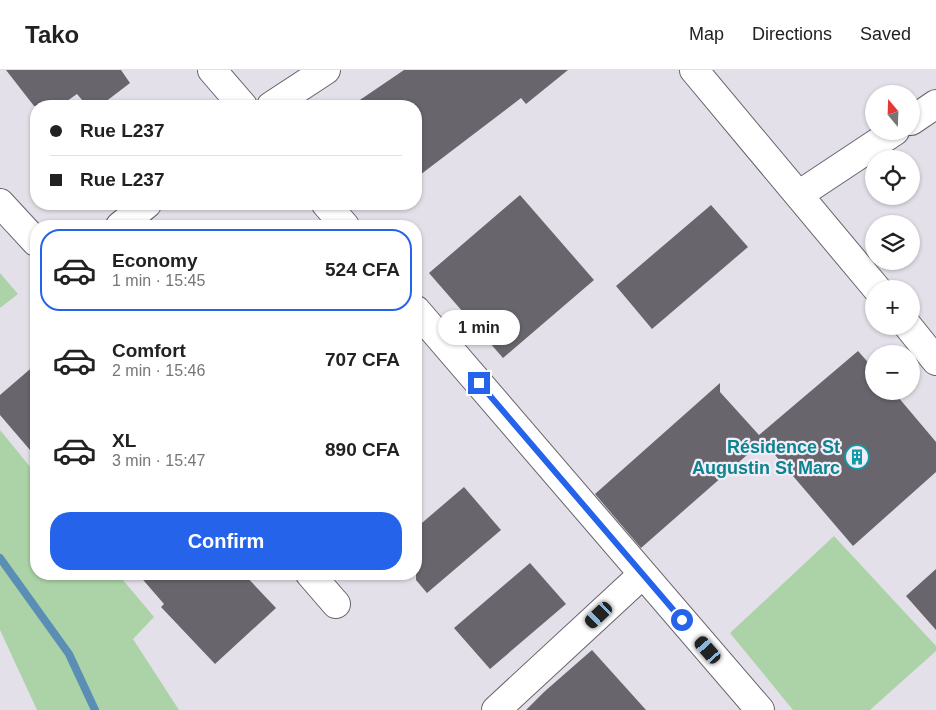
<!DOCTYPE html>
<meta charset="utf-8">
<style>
:root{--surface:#fff;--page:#f6f6f6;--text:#222;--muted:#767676;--line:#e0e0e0;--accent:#2563eb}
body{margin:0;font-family:Helvetica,sans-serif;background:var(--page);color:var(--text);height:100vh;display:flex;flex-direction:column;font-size:19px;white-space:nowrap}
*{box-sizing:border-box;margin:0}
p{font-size:16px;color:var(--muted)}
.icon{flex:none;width:28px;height:28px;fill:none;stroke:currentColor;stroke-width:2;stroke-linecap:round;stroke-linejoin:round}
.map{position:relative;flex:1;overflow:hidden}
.sheet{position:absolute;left:30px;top:150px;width:392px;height:360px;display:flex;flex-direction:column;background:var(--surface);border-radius:20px;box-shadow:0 1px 4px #0004}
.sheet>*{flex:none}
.banner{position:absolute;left:30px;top:30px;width:392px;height:110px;border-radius:20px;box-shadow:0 1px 4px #0004;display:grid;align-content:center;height:110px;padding:0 20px;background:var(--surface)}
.needle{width:32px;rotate:341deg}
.fabs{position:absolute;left:865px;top:15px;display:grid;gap:10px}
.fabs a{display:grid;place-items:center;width:55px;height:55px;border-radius:50%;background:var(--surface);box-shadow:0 1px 4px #0004;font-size:25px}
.end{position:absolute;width:22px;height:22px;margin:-11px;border:6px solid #2563eb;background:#fff;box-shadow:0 0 0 2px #fff}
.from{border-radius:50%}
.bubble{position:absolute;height:35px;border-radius:18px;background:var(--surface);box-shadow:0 1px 4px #0004;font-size:16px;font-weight:800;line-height:35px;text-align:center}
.car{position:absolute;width:15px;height:30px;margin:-15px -8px;border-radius:6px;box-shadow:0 0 4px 1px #0007;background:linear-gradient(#222 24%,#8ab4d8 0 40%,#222 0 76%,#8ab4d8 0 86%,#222 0)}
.banner b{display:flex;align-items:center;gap:18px;height:48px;font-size:19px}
.banner b+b{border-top:1px solid var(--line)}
.banner i{width:12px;height:12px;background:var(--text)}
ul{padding:9px 0 0;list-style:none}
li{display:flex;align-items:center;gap:15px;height:82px;margin:0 10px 8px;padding:0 10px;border:2px solid transparent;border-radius:20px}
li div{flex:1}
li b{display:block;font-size:19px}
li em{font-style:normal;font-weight:800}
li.on{border-color:var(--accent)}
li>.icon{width:45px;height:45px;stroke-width:1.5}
.primary-button{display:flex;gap:10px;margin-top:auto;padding:10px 20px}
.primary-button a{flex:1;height:58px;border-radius:20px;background:var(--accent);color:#fff;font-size:20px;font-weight:800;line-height:58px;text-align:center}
header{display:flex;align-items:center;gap:30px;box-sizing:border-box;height:70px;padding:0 25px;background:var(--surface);border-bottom:1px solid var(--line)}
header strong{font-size:24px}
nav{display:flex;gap:28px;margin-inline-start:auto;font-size:18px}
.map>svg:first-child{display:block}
</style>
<header>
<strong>Tako</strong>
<nav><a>Map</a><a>Directions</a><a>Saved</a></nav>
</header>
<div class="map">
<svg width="936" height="640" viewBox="0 0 936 640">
<rect width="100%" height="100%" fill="#e4e0e9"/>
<!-- green -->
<path fill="#abd3a7" d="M0,203L18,224L0,238Z
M0,360L36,404V504H118L154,547L133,569L179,640H37L0,560Z
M834,466L936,576V581L870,640H793L730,563Z"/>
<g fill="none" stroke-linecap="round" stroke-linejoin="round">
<!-- stream -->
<path stroke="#5a8eb5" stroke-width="8" d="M0,488L69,584L95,640"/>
</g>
<!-- building -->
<path fill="#68656d" d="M6,0H121L130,13L100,36H87L77,24L60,36H34Z
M404,0H568L526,34L521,28L416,108V36H351Z
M520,125L594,210L503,288L429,203Z
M711,135L748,177L652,259L616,216Z
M858,281L874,299V321H893L936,372V402L853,476L763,371L641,478L595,424L720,313V322L759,365Z
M36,294V387L0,345V325Z
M464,417L501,460L427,523L416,510V458Z
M530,493L566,534L490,599L454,558Z
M936,499V560L906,526Z
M138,504H244L276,538L215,594L161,537L164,534Z
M592,580L646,640H526L544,622Z"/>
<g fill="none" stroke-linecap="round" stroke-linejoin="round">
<!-- minor casing -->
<g stroke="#66636b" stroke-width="30">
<path id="minor" d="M212,0L243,36
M694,0L877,219
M271,36L326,0
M911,51L936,34
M800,124L895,61
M0,133L36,172
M326,134L345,156
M120,156L147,134
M416,240L760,640
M908,256L936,291
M310,504L336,534
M496,640L643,504"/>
</g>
<!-- minor -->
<use href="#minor" stroke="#fff" stroke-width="28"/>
</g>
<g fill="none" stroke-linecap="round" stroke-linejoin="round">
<!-- route -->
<path stroke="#2563eb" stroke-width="6" d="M479,313L682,550"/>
</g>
<!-- icons -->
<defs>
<g id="building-ring" transform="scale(1.25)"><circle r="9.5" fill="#f1edf7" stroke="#0f9aa8" stroke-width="1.5"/><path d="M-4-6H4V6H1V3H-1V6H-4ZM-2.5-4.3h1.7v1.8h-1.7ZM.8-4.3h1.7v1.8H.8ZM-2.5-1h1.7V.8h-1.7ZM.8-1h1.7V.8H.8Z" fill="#0f9aa8"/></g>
</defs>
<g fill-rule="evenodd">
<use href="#building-ring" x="857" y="387"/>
</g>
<g text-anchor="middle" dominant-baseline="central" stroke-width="4.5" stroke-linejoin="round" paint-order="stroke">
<!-- culture labels -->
<g font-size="18" font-weight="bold" fill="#0d838f" stroke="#f1edf7" text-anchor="end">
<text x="840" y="377">Résidence St<tspan x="840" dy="21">Augustin St Marc</tspan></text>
</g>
</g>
</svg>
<div class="fabs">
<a><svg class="needle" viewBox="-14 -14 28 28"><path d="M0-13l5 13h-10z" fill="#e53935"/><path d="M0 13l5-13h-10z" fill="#767676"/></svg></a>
<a><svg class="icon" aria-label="locate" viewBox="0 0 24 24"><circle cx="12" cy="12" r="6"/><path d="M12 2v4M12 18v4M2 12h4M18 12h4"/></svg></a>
<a><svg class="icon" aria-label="layers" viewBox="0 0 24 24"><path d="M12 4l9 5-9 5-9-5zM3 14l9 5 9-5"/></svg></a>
<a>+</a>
<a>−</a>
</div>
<i class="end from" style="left:682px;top:550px"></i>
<i class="end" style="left:479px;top:313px"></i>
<div class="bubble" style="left:438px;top:240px;width:82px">1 min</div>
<i class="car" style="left:599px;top:545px;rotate:227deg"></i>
<i class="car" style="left:708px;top:580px;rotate:319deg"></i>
<div class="banner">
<b><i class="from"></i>Rue L237</b>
<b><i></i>Rue L237</b>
</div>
<section class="sheet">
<ul>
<li class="on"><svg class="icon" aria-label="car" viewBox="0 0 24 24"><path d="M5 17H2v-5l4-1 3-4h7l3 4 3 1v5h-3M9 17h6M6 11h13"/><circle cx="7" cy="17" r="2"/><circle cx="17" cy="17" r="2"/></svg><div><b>Economy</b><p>1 min · 15:45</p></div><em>524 CFA</em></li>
<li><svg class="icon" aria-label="car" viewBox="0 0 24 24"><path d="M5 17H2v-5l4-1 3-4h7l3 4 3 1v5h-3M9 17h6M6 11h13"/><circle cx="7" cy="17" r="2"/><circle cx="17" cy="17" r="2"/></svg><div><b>Comfort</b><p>2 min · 15:46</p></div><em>707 CFA</em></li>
<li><svg class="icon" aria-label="car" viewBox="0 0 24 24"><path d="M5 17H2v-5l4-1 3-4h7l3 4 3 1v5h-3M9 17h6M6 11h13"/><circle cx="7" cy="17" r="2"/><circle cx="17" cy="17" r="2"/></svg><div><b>XL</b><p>3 min · 15:47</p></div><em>890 CFA</em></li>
</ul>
<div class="primary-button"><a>Confirm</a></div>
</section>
</div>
